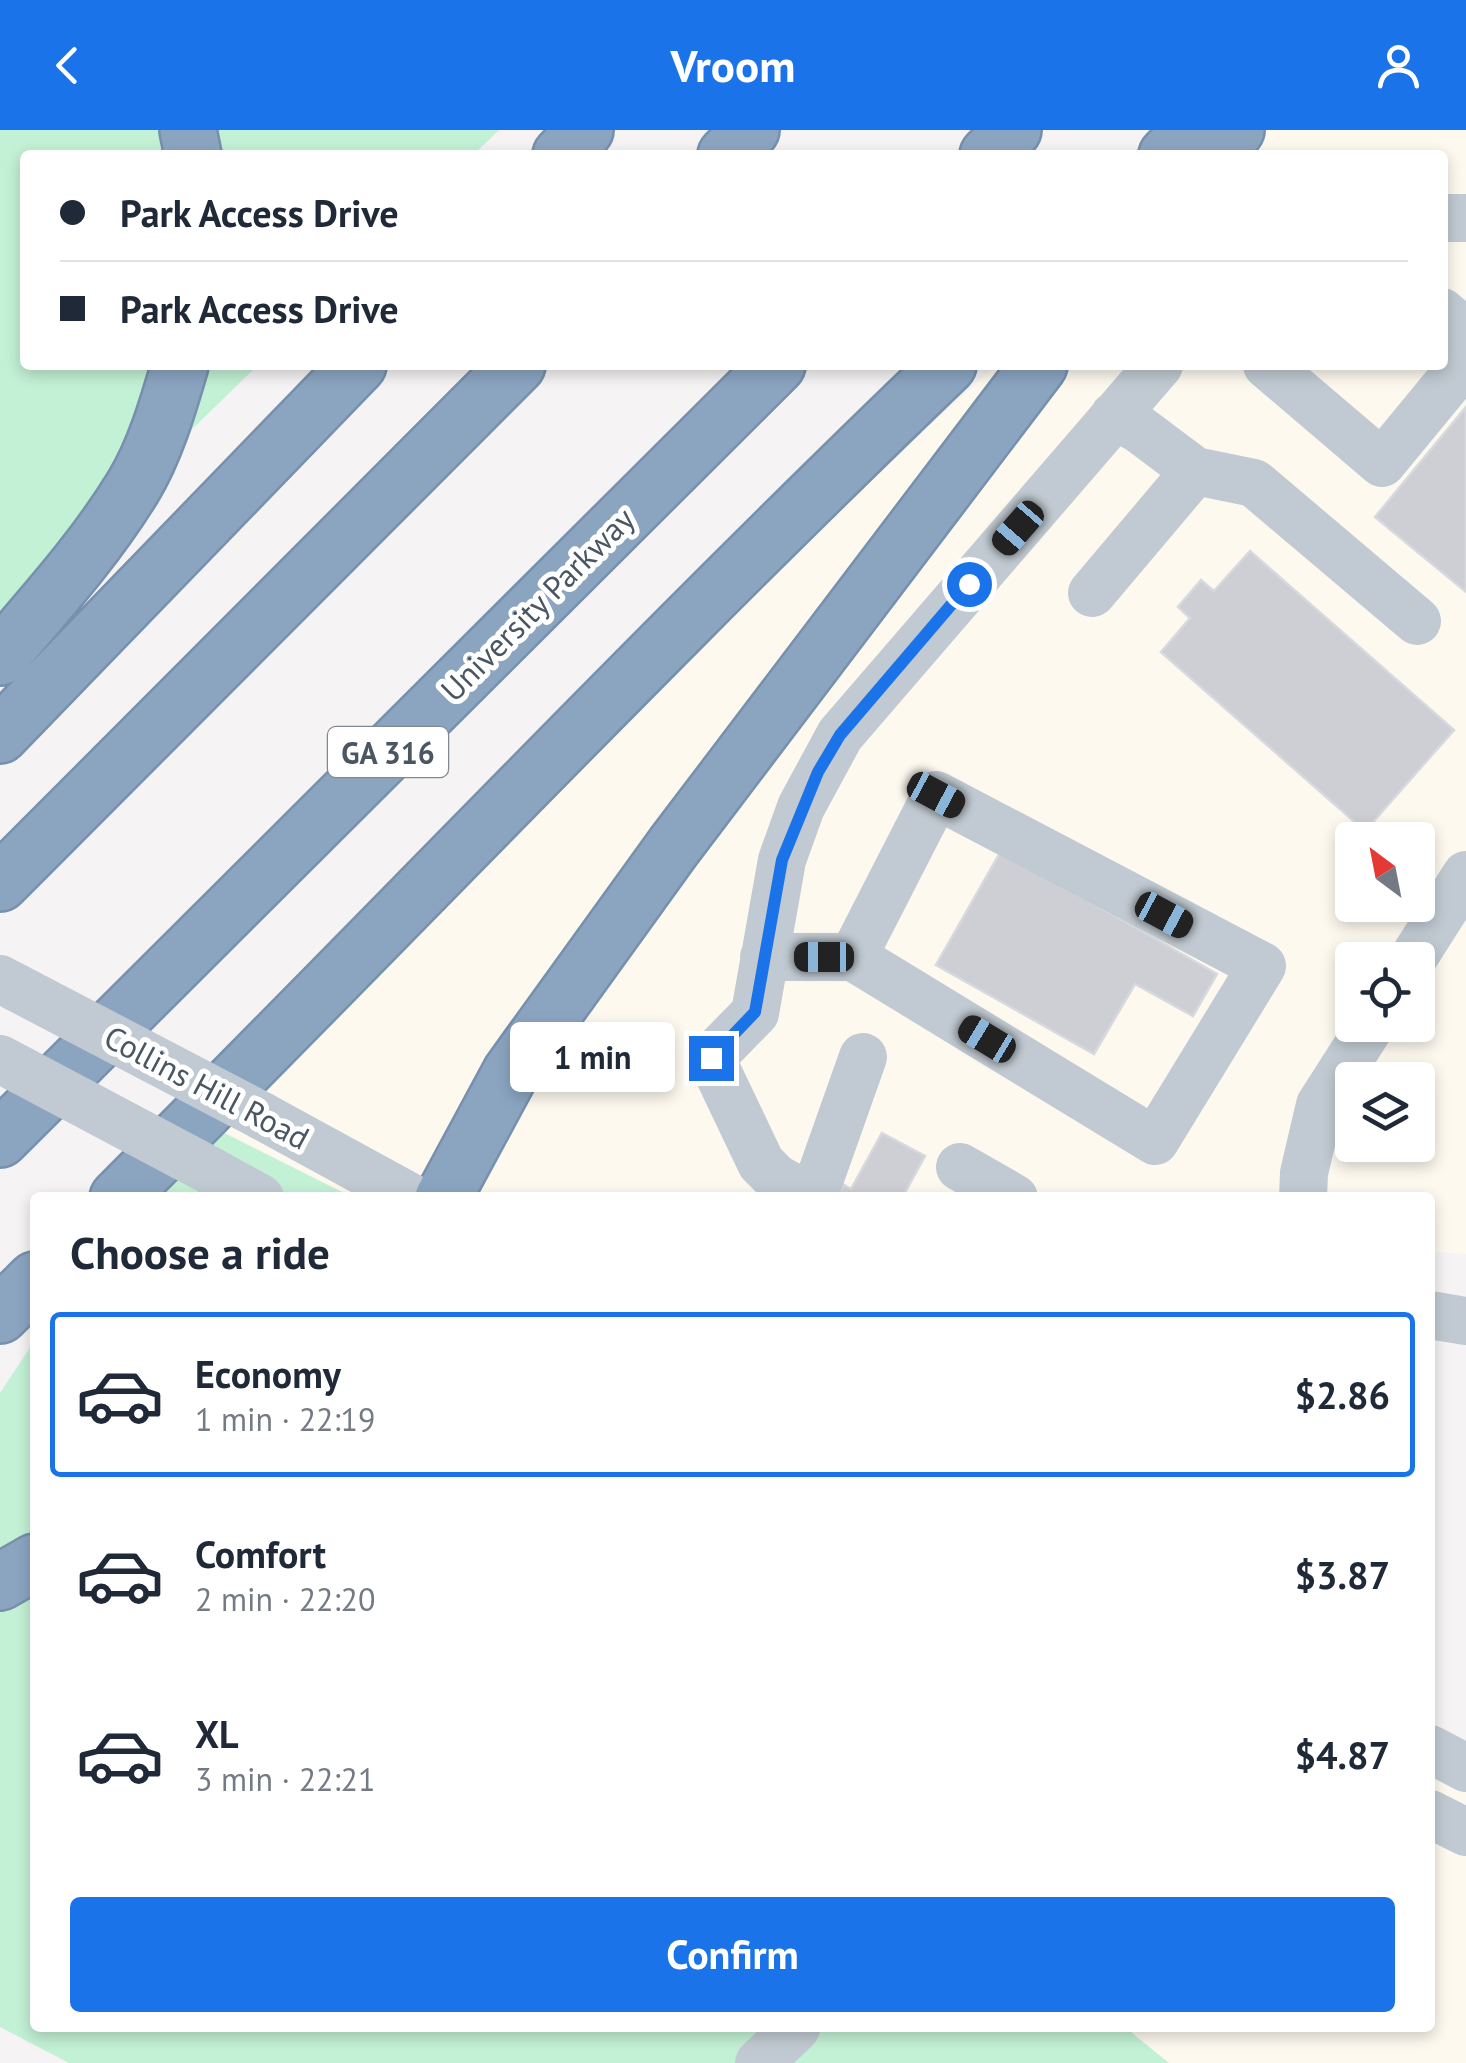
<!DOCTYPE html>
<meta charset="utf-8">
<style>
:root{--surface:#fff;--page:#f2f2f3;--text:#1f2937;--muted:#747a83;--line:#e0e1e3;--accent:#1a73e8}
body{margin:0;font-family:"PT Sans",sans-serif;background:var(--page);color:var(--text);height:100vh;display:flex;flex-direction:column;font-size:38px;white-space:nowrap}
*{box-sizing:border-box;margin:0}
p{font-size:32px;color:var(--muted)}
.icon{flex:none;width:55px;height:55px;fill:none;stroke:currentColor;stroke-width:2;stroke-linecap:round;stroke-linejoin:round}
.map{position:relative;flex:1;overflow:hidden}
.drawer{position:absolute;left:30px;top:1062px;width:1405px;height:840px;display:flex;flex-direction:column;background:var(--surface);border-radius:10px;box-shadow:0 5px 15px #0003}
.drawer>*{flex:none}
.guide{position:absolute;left:20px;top:20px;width:1428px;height:220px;border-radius:10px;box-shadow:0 5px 15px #0003;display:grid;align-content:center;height:220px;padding:0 40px;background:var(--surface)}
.needle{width:65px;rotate:328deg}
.buttons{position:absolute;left:1335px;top:692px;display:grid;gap:20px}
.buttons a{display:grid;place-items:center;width:100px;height:100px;border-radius:10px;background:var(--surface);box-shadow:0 5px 15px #0003;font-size:50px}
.end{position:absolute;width:45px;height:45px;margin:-22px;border:12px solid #1a73e8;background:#fff;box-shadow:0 0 0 5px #fff}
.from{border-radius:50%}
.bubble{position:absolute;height:70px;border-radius:10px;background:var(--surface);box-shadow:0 5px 15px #0003;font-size:32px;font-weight:700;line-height:70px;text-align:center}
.car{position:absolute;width:30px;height:60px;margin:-30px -15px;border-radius:12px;box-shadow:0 0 8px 2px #0007;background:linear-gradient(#222 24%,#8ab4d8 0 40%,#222 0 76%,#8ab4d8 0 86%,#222 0)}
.guide b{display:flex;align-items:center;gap:35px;height:95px;font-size:38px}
.guide b+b{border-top:2px solid var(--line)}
.guide i{width:25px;height:25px;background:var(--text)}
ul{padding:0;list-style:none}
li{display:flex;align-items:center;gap:30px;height:165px;margin:0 20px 15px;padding:0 20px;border:5px solid transparent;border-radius:10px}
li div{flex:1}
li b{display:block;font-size:38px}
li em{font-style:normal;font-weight:700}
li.active{border-color:var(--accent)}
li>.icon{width:90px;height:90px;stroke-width:1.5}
h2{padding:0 40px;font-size:45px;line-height:120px}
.cta{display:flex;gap:20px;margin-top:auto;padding:20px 40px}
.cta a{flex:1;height:115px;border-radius:10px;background:var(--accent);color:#fff;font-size:40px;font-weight:700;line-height:115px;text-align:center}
header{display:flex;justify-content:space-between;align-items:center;height:130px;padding:0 40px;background:var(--accent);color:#fff;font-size:45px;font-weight:700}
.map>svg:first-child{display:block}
</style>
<header><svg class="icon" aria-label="back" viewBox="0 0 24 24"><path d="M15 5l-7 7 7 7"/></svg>Vroom<svg class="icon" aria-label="person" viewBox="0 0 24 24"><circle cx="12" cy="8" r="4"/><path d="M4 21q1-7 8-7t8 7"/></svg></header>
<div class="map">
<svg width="1466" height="1933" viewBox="0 0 1466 1933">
<rect width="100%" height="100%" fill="#f5f3f3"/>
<!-- commercial -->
<path fill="#fdf9ef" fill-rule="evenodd" d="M1257,0H1466V1124L1430,1122V1068L352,1067L176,977L997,235H1442V25H1230ZM1352,710H1418V775H1352ZM1352,830H1418V895H1352ZM1352,950H1418V1015H1352Z
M1430,1638L1466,1660V1933H878L893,1898H1430Z"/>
<!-- green -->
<path fill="#c3f1d5" d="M0,0H499L473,25H25V235H258L0,486Z
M186,984L352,1067L130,1068Z
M35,1210V1898H1126L1169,1933H69L0,1897V1263Z"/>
<!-- building -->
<path fill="#cdcfd5" stroke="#d7d9de" stroke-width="2.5" d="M1466,277V462L1375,387Z
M1250,421L1454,600L1365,701L1161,522L1190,488L1178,477L1201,450L1214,461Z
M1001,721L1217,844L1193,886L1135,854L1094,924L936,835Z
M882,1003L925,1026L902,1068H837L844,1055L851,1059Z"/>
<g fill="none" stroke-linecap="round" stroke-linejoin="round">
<!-- highway casing -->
<g stroke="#7690ad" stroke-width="60">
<path id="highway" d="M188,0L193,25
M561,25L585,0
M726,25L751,0
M988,25L1013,0
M1167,25L1193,0
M1215,25L1236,0
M0,527C47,472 95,419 133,357C155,321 168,276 180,235
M0,605L358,235
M0,753L517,235
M0,1009L777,235
M118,1068C395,791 665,506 948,235
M443,1068L511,942L674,716L1039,235
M0,1185L35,1150
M0,1452L35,1432"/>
</g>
<!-- minor -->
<path stroke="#c1cad2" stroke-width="48" d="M1442,88H1466
M1442,182L1466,203
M1267,235L1382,333L1466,231
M1114,286L1139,299L1195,341L1254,353L1417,491
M1092,463L1195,341
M764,827H853L1155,1011L1262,836L936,665L853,827
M1412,830L1466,745
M262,986L412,1068
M960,1037L1014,1068
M211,1041L260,1068
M812,1068L776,1048L761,1033L711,928L755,883L782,730L801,677L840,605L1159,235
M813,1068L863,927
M1303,1068L1304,1043L1320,975L1371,895
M1430,1185L1466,1191
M1430,1619L1466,1638
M1430,1684L1466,1702
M759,1933L796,1898"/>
<!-- highway -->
<use href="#highway" stroke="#8ba5c1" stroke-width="55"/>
<!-- minor-bridge -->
<path stroke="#c1cad2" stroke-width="48" d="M0,849L262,986
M0,929L211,1041"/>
</g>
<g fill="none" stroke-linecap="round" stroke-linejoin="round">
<!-- route -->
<path stroke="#1a73e8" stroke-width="12" d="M711,928L755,882L782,730L818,642L840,605L969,454"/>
</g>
<g text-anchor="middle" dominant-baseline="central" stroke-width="10" stroke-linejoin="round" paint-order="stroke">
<!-- shield labels -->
<rect fill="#fff" stroke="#808990" stroke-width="2.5" x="328" y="597" width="120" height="50" rx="8"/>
<g font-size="30" font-weight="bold" fill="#4a5661">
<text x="388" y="622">GA 316</text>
</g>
<!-- street labels -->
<g font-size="32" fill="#4a5661" stroke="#fff">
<text transform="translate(537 474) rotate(-45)">University Parkway</text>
<text transform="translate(207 957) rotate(28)">Collins Hill Road</text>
</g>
</g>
</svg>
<div class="buttons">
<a><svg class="needle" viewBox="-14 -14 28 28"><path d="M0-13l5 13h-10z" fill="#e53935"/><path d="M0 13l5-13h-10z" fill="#747a83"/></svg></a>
<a><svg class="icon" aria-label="locate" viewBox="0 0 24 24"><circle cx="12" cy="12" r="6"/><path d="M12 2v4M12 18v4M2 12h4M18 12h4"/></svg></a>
<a><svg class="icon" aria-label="layers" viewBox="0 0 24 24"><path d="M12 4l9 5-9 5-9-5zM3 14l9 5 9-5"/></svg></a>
</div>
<i class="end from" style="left:969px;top:454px"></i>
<i class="end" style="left:711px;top:928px"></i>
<div class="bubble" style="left:510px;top:892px;width:165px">1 min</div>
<i class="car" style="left:1018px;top:398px;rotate:221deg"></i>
<i class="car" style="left:936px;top:665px;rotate:118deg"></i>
<i class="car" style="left:1164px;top:785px;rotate:118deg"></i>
<i class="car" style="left:824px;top:827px;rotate:270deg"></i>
<i class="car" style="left:987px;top:909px;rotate:301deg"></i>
<div class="guide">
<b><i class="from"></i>Park Access Drive</b>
<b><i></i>Park Access Drive</b>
</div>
<section class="drawer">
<h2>Choose a ride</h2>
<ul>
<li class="active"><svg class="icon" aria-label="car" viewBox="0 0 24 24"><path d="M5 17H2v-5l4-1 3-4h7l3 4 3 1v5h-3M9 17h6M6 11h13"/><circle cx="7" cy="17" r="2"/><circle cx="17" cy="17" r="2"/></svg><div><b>Economy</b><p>1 min · 22:19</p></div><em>$2.86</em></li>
<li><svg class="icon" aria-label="car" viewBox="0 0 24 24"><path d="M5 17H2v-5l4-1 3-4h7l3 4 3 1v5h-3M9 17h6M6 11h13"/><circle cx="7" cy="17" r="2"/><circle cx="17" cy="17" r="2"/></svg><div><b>Comfort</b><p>2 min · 22:20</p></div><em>$3.87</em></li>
<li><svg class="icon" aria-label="car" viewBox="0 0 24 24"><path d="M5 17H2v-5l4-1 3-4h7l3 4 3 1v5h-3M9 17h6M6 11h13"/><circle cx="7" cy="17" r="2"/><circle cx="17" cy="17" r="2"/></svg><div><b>XL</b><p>3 min · 22:21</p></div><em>$4.87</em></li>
</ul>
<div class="cta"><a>Confirm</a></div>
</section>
</div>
